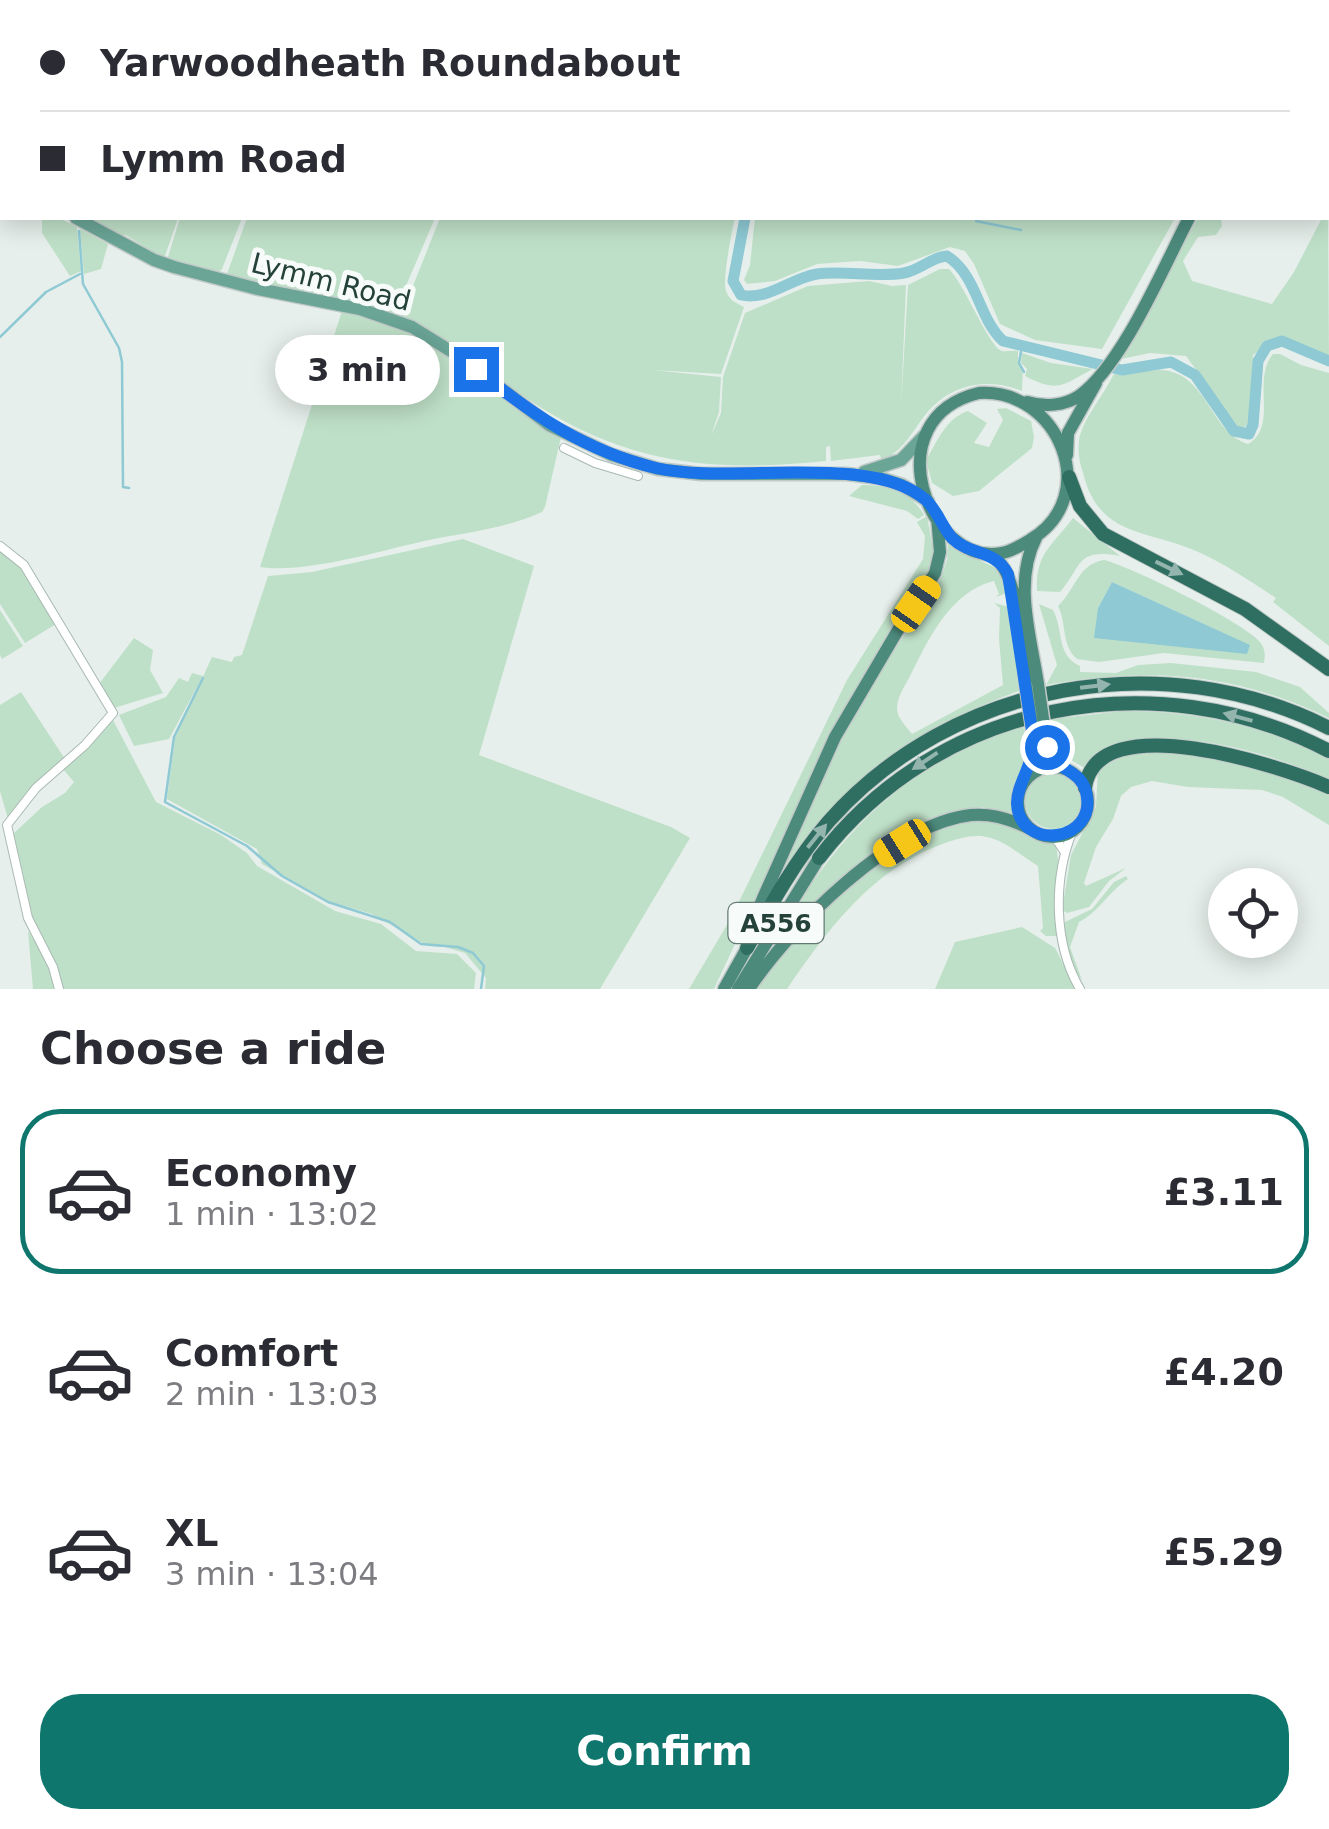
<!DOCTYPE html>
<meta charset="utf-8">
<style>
:root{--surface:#fff;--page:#f2f2f3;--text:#2b2b33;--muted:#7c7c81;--line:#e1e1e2;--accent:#0f766e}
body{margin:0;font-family:"DejaVu Sans",sans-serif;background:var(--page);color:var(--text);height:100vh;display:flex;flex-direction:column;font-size:38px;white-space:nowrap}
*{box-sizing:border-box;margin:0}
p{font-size:32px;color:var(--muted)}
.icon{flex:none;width:55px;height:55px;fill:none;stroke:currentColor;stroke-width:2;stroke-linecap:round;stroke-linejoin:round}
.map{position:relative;height:989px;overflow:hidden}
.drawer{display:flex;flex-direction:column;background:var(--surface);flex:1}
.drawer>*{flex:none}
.top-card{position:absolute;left:0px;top:0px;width:1330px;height:220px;box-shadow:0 5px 25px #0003;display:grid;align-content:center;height:220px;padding:0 40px;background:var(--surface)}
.fabs{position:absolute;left:1208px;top:868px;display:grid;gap:20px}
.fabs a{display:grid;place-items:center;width:90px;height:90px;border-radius:50%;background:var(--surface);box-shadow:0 5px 25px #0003;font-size:50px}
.end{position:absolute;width:45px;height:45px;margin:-22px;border:12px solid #1a73e8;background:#fff;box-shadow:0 0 0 5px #fff}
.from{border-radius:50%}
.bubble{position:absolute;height:70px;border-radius:35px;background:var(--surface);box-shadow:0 5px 25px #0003;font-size:32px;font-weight:700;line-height:70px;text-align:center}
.car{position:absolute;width:30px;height:60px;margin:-30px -15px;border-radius:12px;box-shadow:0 0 8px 2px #0007;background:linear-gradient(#f5c518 24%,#345 0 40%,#f5c518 0 76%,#345 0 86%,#f5c518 0)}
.top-card b{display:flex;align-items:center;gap:35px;height:95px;font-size:38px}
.top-card b+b{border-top:2px solid var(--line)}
.top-card i{width:25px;height:25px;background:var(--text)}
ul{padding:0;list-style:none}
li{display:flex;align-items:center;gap:30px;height:165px;margin:0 20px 15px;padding:0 20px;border:5px solid transparent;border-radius:40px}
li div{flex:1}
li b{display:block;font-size:38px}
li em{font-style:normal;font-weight:700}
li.on{border-color:var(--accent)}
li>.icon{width:90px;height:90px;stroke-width:1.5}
h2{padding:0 40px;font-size:45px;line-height:120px}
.action{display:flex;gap:20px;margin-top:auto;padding:20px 40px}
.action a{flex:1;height:115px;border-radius:40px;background:var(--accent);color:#fff;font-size:40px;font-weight:700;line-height:115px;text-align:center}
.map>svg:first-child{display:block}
</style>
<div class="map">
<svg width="1329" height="989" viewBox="0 0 1329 989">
<rect width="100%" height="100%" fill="#e6efeb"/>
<!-- green -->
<path fill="#bfe0c8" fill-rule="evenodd" d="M17,0H438L440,2H18Z
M632,0H998L633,2Z
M1110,0H1273L1109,2Z
M1328,211L1329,361L1276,338L1253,355L1249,425L1239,429L1186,356L1150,353L1121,359L1198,218H1221L1222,226L1216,235L1198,237L1183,261L1192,281L1272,304L1294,272L1322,218H1328Z
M42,218H59L77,227L81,271L70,276L42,233Z
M81,218H178L164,259L126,235L117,237Z
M180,218H242L222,269L217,273L167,260Z
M247,218H435L394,314L315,293L254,284L227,274Z
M440,218H735C732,230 722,281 726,291C729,300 736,303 744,307L721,374L652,370L721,377L719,412L711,436L721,413L723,377L745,313L808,286L869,281L892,286L906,285L901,406L908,285L940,269H949C965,285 989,347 1002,351C1007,352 1013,350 1018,351V363L1023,368L1022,391C986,377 951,384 926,414C911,433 905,449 882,461L880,455L831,461L830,446L826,447V461C721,472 636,466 543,409C495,378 452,342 401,316Z
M755,218H1175L1102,349L1035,340L1000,324L974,264L965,251L950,247L898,266L860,261L817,264L775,281L747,284L744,280L750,265Z
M80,229L108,244L101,269L84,274Z
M342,311L388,324L423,339L561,437L545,507L542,512C508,528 465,533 429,540C383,550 305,574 260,567Z
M1022,353L1051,363L1093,369C1063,384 1060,394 1025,376L1027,369L1021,363Z
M1280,354L1301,365L1329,373V646L1273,602L1276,598C1250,581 1224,563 1196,551C1145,529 1099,537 1083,473C1079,461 1077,449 1080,435C1086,415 1104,394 1114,374C1132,376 1153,367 1169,371C1208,380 1212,433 1248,444C1279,426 1251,380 1273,354Z
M1006,408L1031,421L1034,437L1032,448L979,491L953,496L932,483L926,460C937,442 946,418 968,411L987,423L974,443L989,447L1003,420L997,409Z
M862,485C889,485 910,491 924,515L918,519L907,511L849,496Z
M927,516L934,555L927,578L893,624L839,720L714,989H689L731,918L847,680L923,559L925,536L917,522Z
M1073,518L1120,556C1075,548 1083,566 1060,592L1037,591C1035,554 1052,546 1073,518Z
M463,539L534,566L479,755L671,827L690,838L600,989H485L486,978L465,953L445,947L428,946L372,914L328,901L262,864L257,849L167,799L175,738L212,657L232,662L234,657L242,655L268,576L312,572Z
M948,541C958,547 967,554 977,559C1000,571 999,564 1007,593L996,597L999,594L994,581C952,591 930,636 912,672C907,683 897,696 897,708C897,718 906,726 912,734L1003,685L999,639L1000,608L994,603L1010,607L1019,691C922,725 845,782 786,867L791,848L855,711L940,580L947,560Z
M0,549L19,563L56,624L25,643L0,604Z
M1104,560C1132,567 1243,622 1260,642C1266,650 1265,656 1264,663L1164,653L1099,662L1077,659C1061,645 1067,624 1058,606C1076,589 1078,564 1104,560ZM1112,582L1249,645L1250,646L1098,608Z
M1039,604L1053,610C1064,631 1056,655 1080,666V672L1116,673L1138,665L1171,663L1256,672L1300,687L1329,713V718C1233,672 1149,667 1046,685L1057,665Z
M0,610L23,646L2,659L0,655Z
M134,638L153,650L150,670L163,693L114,708L99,684Z
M192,673L203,676L169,739L134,746L119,715L166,697L179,678L188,682Z
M21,692L65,759L8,819L0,791V705Z
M1122,711C1196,711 1263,725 1329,758V779C1266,751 1136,711 1083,767L1059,753L1052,726L1053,719Z
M112,718L156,802L221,835L247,853L257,866L335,911L381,924L416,951L457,954L476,973L474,989H62L31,916L12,835L42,807L65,793L74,782L62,768Z
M1023,726C1037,759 1009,781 1017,814L982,807L956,810L919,827L819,899L773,947C835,835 900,766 1023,726Z
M1160,753L1193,754L1262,767L1329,793V825L1283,797L1262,790L1188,787L1152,781L1131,787L1121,796L1113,819L1096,847L1084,883L1086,886L1126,868L1109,881L1089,907L1067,913L1062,910L1071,855L1096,807L1098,768L1130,754Z
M1025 800a29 29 0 1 1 58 0a29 29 0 1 1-58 0Z
M988,820L1024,829L1056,845L1059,866L1058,936H1046L1040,931L1043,928L1038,866C1023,857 1008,843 991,838C977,833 959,838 945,843C872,869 829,928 787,989H756C812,916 890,827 988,820Z
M1126,876L1128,879C1109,891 1099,912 1079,922L1070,947L1082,980L1071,965L1063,928L1065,922L1092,909L1114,882Z
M1022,927L1055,948L1076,989H935L955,942Z
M28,931L52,968L58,989H33Z"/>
<!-- water -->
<path fill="#8ec9d4" d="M1112,582L1250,645L1247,654L1094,638L1098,608Z"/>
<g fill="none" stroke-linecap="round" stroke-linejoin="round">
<!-- stream -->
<path stroke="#8ec9d4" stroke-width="2.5" d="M14,0L15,2
M955,218L964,219
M976,221L1021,230
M79,231L83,284L119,348L122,362L123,487L129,488
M0,337L46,292L80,274
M1022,346L1019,363L1024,372
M203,678L174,737L165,802L247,846L282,876L328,902L390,922L421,944L458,947L473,953L484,966L481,989"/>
<!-- river -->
<path stroke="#8ec9d4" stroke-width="11" d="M456,0L459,2
M745,218L733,281L741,295C768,301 791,278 817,274C845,270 876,278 904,273C921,270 931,257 947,256C978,276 978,318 1003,341L1122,370L1171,362L1195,375L1234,431L1249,434L1253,425L1258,361L1267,346L1282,341L1329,361"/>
<!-- minor casing -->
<g stroke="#a8b8b2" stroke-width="10">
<path id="minor" d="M564,448L595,463L638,476
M0,546L24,565L113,713L85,745L36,788L7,825L28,918L53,967L59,989
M1073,830C1053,878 1053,943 1080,989
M1054,836L1064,851"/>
</g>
<!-- primary casing -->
<g stroke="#c2cac8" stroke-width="15">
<path id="primary" d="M0,181L2,182
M76,218L154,260L174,267L258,289L360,309L412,327L462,358L549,425L612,455L658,469L701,474H847L880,478L902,485L928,501
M864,472L901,460L925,435"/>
</g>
<!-- trunk casing -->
<g stroke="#c2cac8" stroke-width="15">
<path id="trunk" d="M1282,2L1283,0
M1296,2L1297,0
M979,393C1058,388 1104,496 1030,540C1021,545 1013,551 1002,553C928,568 873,418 979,393Z
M1027,402C1044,407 1064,406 1079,396C1122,366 1164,266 1189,218
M1067,455L1068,433L1096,383
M1036,538C1013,582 1031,637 1038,684
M989,554C1021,568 1022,654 1026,687
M1044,725L1047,747L1059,767
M1018 802a35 35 0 1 1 70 0a35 35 0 1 1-70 0Z
M1027,776L1033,750L1032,727
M724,989L747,948L751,927L763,898L835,737L898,630L935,573L940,552L937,517
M738,989L819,858
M749,989C791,926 893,824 971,815C992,813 1011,819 1030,829"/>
</g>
<!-- motorway casing -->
<g stroke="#c2cac8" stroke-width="16">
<path id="motorway" d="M1069,477L1080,506L1103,534L1245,609L1329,669
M1085,788C1096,704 1283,767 1329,787
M819,858C939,701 1155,660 1329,751
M747,948C771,904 796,859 829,821C953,681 1163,644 1329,728"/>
</g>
<!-- minor -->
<use href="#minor" stroke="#fff" stroke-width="8"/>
<!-- primary -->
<use href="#primary" stroke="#6aa596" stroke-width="12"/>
<!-- trunk -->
<use href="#trunk" stroke="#4c8a7c" stroke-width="12"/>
<!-- motorway -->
<use href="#motorway" stroke="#2f6f62" stroke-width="14"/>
<!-- trunk-bridge casing -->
<g stroke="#c2cac8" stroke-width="15" stroke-linecap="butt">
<path id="trunk-bridge" d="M1038,684L1044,725
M1026,687L1032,727"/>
</g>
<!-- trunk-bridge -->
<use href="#trunk-bridge" stroke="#4c8a7c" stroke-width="12"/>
</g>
<!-- one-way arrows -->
<defs><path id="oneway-solid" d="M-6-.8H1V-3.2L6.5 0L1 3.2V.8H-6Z" transform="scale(2.5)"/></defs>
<g fill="#93b5ae">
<use href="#oneway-solid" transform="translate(1169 568) rotate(26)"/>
<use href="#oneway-solid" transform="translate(1095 686) rotate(-7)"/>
<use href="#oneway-solid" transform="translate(1238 717) rotate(-165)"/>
<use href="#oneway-solid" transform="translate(925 761) rotate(146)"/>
<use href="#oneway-solid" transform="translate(817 836) rotate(-51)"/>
</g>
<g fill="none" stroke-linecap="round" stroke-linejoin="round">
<!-- route -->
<path stroke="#1a73e8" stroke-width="12" d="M476,369C531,414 585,451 656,468C730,485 871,452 926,500C937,510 942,527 952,538C970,556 995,549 1008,574L1034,743C1033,765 1017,784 1017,803C1019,853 1099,842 1086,792C1081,769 1057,773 1047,747"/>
</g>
<g text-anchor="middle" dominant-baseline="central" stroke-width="10" stroke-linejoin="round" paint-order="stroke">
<!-- shield labels -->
<rect fill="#f7fbf9" stroke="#637a73" stroke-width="2.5" x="728.5" y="903" width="95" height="40" rx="8"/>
<g font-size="25" font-weight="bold" fill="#24423a">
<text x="776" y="923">A556</text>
</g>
<!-- street labels -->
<g font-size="28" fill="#24423a" stroke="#f7fbf9">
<text transform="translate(331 282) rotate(14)">Lymm Road</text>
</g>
</g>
</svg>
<div class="fabs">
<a><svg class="icon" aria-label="locate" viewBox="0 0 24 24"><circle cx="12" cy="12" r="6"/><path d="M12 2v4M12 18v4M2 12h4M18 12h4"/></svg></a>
</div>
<i class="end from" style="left:1047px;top:747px"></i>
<i class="end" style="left:476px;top:369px"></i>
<div class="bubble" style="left:275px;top:335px;width:165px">3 min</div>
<i class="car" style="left:916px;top:604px;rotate:35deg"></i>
<i class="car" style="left:902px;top:843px;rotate:238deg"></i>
<div class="top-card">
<b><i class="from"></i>Yarwoodheath Roundabout</b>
<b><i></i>Lymm Road</b>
</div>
</div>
<section class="drawer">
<h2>Choose a ride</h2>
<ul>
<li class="on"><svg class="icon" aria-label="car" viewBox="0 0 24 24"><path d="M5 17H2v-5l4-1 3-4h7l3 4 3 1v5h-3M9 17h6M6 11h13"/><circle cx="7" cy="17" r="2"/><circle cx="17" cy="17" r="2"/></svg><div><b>Economy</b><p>1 min · 13:02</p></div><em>£3.11</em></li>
<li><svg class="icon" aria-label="car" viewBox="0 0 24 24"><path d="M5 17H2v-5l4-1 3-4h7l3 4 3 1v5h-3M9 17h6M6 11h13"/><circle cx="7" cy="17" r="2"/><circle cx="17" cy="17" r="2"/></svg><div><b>Comfort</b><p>2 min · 13:03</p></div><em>£4.20</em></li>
<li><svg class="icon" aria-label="car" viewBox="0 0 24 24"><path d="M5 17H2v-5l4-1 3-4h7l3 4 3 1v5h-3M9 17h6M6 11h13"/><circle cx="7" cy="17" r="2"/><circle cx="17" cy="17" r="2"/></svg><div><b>XL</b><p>3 min · 13:04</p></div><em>£5.29</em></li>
</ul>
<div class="action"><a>Confirm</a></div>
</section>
